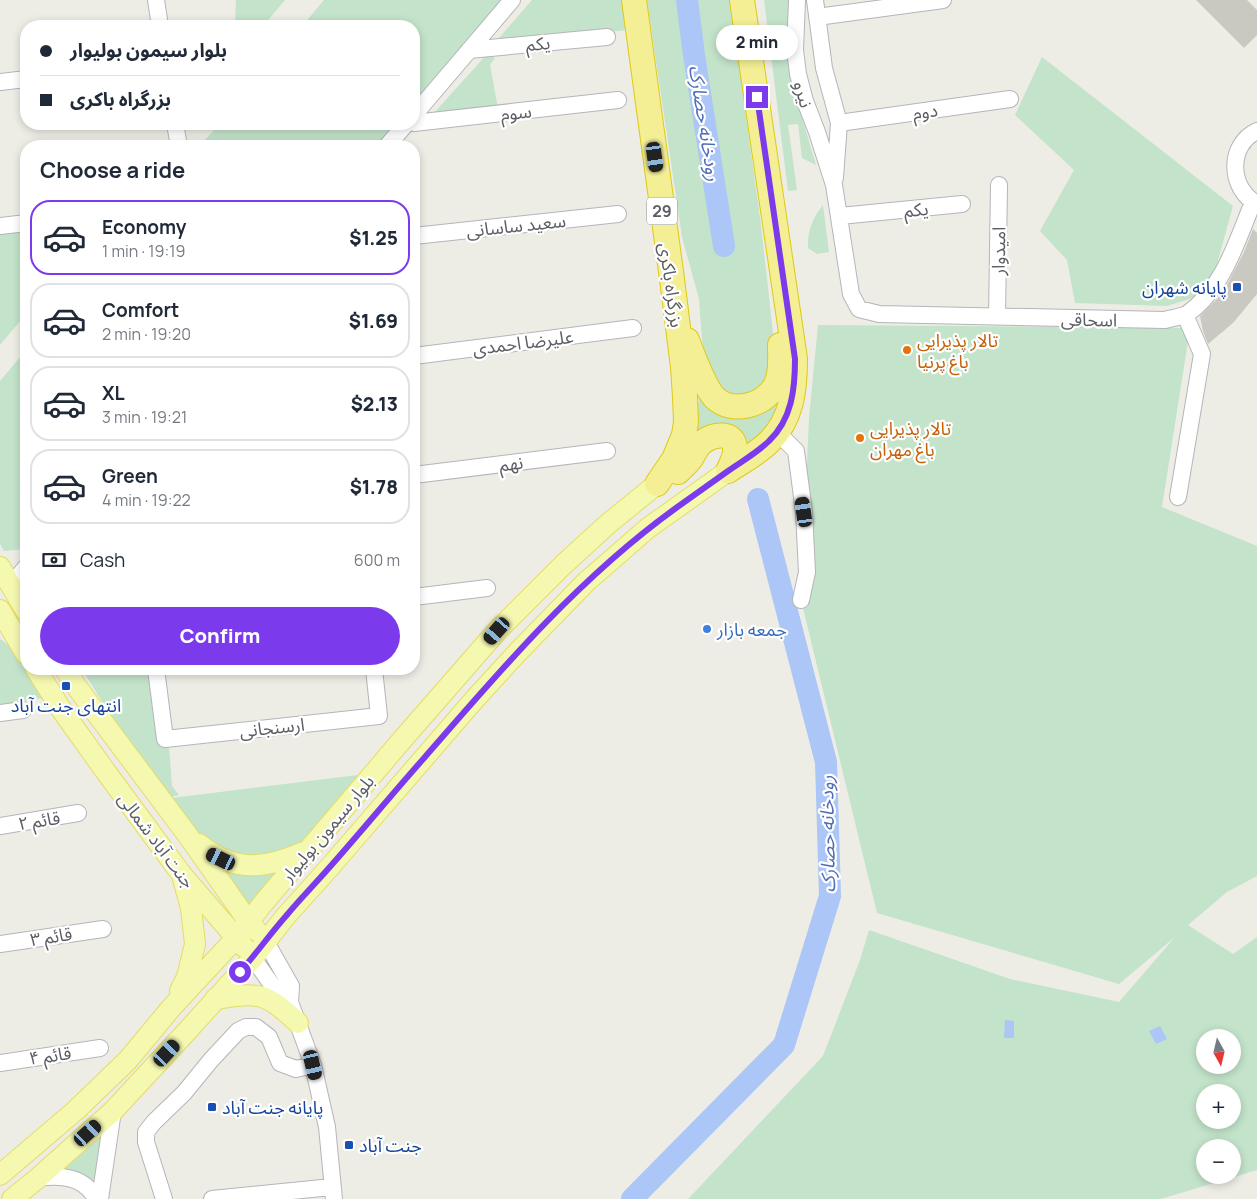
<!DOCTYPE html>
<meta charset="utf-8">
<style>
:root{--surface:#fff;--page:#f2f2f3;--text:#1f2937;--muted:#747a83;--line:#e0e1e3;--accent:#7c3aed}
body{margin:0;font-family:Manrope,"Noto Sans Arabic",sans-serif;background:var(--page);color:var(--text);height:100vh;display:flex;flex-direction:column;font-size:19px;white-space:nowrap}
*{box-sizing:border-box;margin:0}
p{font-size:16px;color:var(--muted)}
.icon{flex:none;width:28px;height:28px;fill:none;stroke:currentColor;stroke-width:2;stroke-linecap:round;stroke-linejoin:round}
.map{position:relative;flex:1;overflow:hidden}
.details{position:absolute;left:20px;top:140px;width:400px;height:535px;display:flex;flex-direction:column;background:var(--surface);border-radius:20px;box-shadow:0 2px 8px #0003}
.details>*{flex:none}
.top-card{position:absolute;left:20px;top:20px;width:400px;height:110px;border-radius:20px;box-shadow:0 2px 8px #0003;display:grid;align-content:center;height:110px;padding:0 20px;background:var(--surface)}
.needle{width:32px;rotate:172deg}
.fabs{position:absolute;left:1196px;top:1029px;display:grid;gap:10px}
.fabs a{display:grid;place-items:center;width:45px;height:45px;border-radius:50%;background:var(--surface);box-shadow:0 2px 8px #0003;font-size:25px}
.end{position:absolute;width:22px;height:22px;margin:-11px;border:6px solid #7c3aed;background:#fff;box-shadow:0 0 0 2px #fff}
.from{border-radius:50%}
.bubble{position:absolute;height:35px;border-radius:18px;background:var(--surface);box-shadow:0 2px 8px #0003;font-size:16px;font-weight:800;line-height:35px;text-align:center}
.car{position:absolute;width:15px;height:30px;margin:-15px -8px;border-radius:6px;box-shadow:0 0 4px 1px #0007;background:linear-gradient(#222 24%,#8ab4d8 0 40%,#222 0 76%,#8ab4d8 0 86%,#222 0)}
.top-card b{display:flex;align-items:center;gap:18px;height:48px;font-size:19px}
.top-card b+b{border-top:1px solid var(--line)}
.top-card i{width:12px;height:12px;background:var(--text)}
ul{padding:0;list-style:none}
li{display:flex;align-items:center;gap:15px;height:75px;margin:0 10px 8px;padding:0 10px;border:2px solid var(--line);border-radius:20px}
li div{flex:1}
li b{display:block;font-size:19px}
li em{font-style:normal;font-weight:800}
li.selected{border-color:var(--accent)}
li>.icon{width:45px;height:45px;stroke-width:1.5}
h2{padding:0 20px;font-size:22px;line-height:60px}
.pay{display:flex;align-items:center;gap:12px;height:55px;padding:0 20px;font-size:19px}
.pay p{margin-inline-start:auto}
.primary-button{display:flex;gap:10px;margin-top:auto;padding:10px 20px}
.primary-button a{flex:1;height:58px;border-radius:30px;background:var(--accent);color:#fff;font-size:20px;font-weight:800;line-height:58px;text-align:center}
.map>svg:first-child{display:block}
</style>
<div class="map">
<svg width="1257" height="1199" viewBox="0 0 1257 1199">
<rect width="100%" height="100%" fill="#edede5"/>
<!-- green -->
<path fill="#c3e3ca" fill-rule="evenodd" d="M236,0H285L263,26H235Z
M324,0H502L414,102V26H302Z
M532,0H622L626,30L492,46Z
M647,0H730L761,225L775,351L769,390L727,401L704,366L699,299L682,237Z
M764,0H791L790,57L803,121L816,165L802,158L798,124L788,125L797,190L788,191Z
M488,53L495,58L490,65L498,108L433,114Z
M1042,57L1233,206L1209,293L1167,306L1075,303L1067,260L1040,231L1074,170L1015,115Z
M219,124H399L383,146H200Z
M823,205L829,252L817,254L808,248C807,232 813,217 823,205Z
M26,230V314L0,345V233Z
M818,325L1190,328L1162,507L1257,546V876L1227,892L1188,925L1233,954L1257,937V1170L1161,1199H688L823,1056L860,960L869,930L1010,979L1119,1002L1175,937L1119,984L877,913L801,600L809,418ZM1205,1038H1232V1065H1205ZM1205,1092H1232V1120H1205ZM1205,1148H1232V1175H1205Z
M26,350V549L4,551L0,544V381Z
M787,389L768,432L748,445L744,437L737,430L692,443L700,393L710,403Z
M0,639L10,646L43,698L0,705Z
M82,669H151L160,747L169,746L172,786L179,795L171,797L114,721Z
M358,775L341,798L303,843L294,849L249,861L204,841L172,798Z
M210,858L288,862L251,906L236,893Z
M106,1132L98,1192L60,1173Z"/>
<!-- water -->
<path fill="#abc6f7" d="M1005,1020L1014,1021V1038H1004Z
M1160,1026L1167,1039L1156,1044L1149,1031Z"/>
<g fill="none" stroke-linecap="round" stroke-linejoin="round">
<!-- river -->
<path stroke="#abc6f7" stroke-width="22" d="M687,0L694,55L724,246
M632,1199L784,1045L830,896L826,762L758,499"/>
</g>
<!-- building -->
<path fill="#c9c8c1" d="M1196,0H1247L1257,10V35L1244,48Z
M1253,229L1257,233V294L1233,323L1208,344L1203,331L1200,316L1218,298L1228,283L1244,252Z"/>
<g fill="none" stroke-linecap="round" stroke-linejoin="round">
<!-- minor casing -->
<g stroke="#b5b5ba" stroke-width="18">
<path id="minor" d="M156,0L160,26
M797,0L795,50L798,74L805,101L817,132L834,185L851,294L859,309L879,314L1165,320C1172,318 1181,317 1187,314C1223,289 1237,241 1253,202
M815,0L824,68L839,123L835,178
M817,17L943,0
M469,50L607,37
M0,82L26,79
M414,115L512,0
M414,123L618,100
M839,123L1010,99
M175,124L179,146
M1257,131C1227,145 1229,189 1257,204
M387,146L406,124
M840,216L962,204
M0,226L26,223
M414,236L618,214
M997,317L999,185
M414,356L633,328
M777,432L796,451L804,512L807,572L801,600
M414,475L607,451
M1178,497L1202,354L1185,315
M10,586L26,567
M414,597L487,588
M156,669L165,739L379,716L374,669
M0,713L23,710
M0,826L78,813
M266,942L291,986L290,1002L313,1065L327,1127L334,1199
M0,944L103,929
M253,958L279,995L290,1002
M0,1063L100,1048
M38,1178C61,1175 84,1176 96,1199
M100,1199L113,1111
M164,1199L146,1142V1132L154,1122L184,1093L211,1060L238,1031L246,1027H256L269,1037L280,1063L296,1069L313,1065
M212,1199L332,1187"/>
</g>
<!-- major casing -->
<g stroke="#e5dc66" stroke-width="22">
<path id="major" d="M0,567L26,611
M0,610L26,654
M36,669L61,709L106,772L182,875L244,947
M65,669L76,686L189,837L248,921L257,931
M199,844C234,873 265,869 304,852
M180,991L187,977L195,944L191,908L183,879
M215,999C259,992 265,992 298,1023
M0,1175L75,1111L128,1060L171,1008L236,938L265,901L402,740L497,631L564,564L609,523L657,484
M12,1199L38,1178L113,1111L189,1029L253,958L285,917L329,868L474,700L516,654L586,582L648,528L728,471"/>
</g>
<!-- highway casing -->
<g stroke="#dec914" stroke-width="26">
<path id="highway" d="M634,0L672,279L683,367L685,397L686,422L684,435L674,459L657,484
M687,340C693,355 704,387 715,398C732,414 764,406 775,386C782,375 780,358 780,345
M728,471C741,462 757,454 769,442C792,419 795,390 795,359L742,0
M678,472C683,467 688,463 692,457C695,451 698,445 704,441C714,434 734,431 735,448C736,456 731,464 728,471"/>
</g>
<!-- minor -->
<use href="#minor" stroke="#fff" stroke-width="16"/>
<!-- major -->
<use href="#major" stroke="#f5f8af" stroke-width="20"/>
<!-- highway -->
<use href="#highway" stroke="#f4ef95" stroke-width="24"/>
</g>
<g fill="none" stroke-linecap="round" stroke-linejoin="round">
<!-- route -->
<path stroke="#7c3aed" stroke-width="6" d="M240,972C256,954 270,934 286,916C299,900 314,885 328,869C361,832 392,794 425,757C502,668 580,577 676,508C694,495 711,483 728,471C742,461 757,453 769,441C792,419 795,389 795,359L757,97"/>
</g>
<!-- markers -->
<g fill="#1a4fb4" stroke="#fff" stroke-width="2">
<rect x="1232" y="282" width="10" height="10" rx="2.5"/>
<rect x="61" y="681" width="10" height="10" rx="2.5"/>
<rect x="207" y="1102" width="10" height="10" rx="2.5"/>
<rect x="344" y="1140" width="10" height="10" rx="2.5"/>
</g>
<g fill="#e8710a" stroke="#fff" stroke-width="2">
<circle cx="907" cy="350" r="5"/>
<circle cx="860" cy="438" r="5"/>
</g>
<circle fill="#3f7fe0" stroke="#fff" stroke-width="2" cx="707" cy="629" r="5"/>
<g text-anchor="middle" dominant-baseline="central" stroke-width="4.5" stroke-linejoin="round" paint-order="stroke">
<!-- shield labels -->
<rect fill="#fff" stroke="#8d8e92" stroke-width="1" x="647" y="197.5" width="30" height="27" rx="4"/>
<g font-size="16" font-weight="bold" fill="#5c5e64">
<text x="662" y="211">29</text>
</g>
<!-- street labels -->
<g font-size="18" fill="#5c5e64" stroke="#fff">
<text transform="translate(538 43) rotate(-5)">یکم</text>
<text transform="translate(804 94) rotate(74)">نیرو</text>
<text transform="translate(925 111) rotate(-8)">دوم</text>
<text transform="translate(516 112) rotate(-6)">سوم</text>
<text transform="translate(916 209) rotate(-6)">یکم</text>
<text transform="translate(516 225) rotate(-6)">سعید ساسانی</text>
<text transform="translate(998 251) rotate(-89)">امیدوار</text>
<text transform="translate(672 285) rotate(82)">بزرگراه باکری</text>
<text transform="translate(1089 319) rotate(1)">اسحاقی</text>
<text transform="translate(523 342) rotate(-7)">علیرضا احمدی</text>
<text transform="translate(511 463) rotate(-7)">نهم</text>
<text transform="translate(272 727) rotate(-6)">ارسنجانی</text>
<text transform="translate(39 820) rotate(-9)">قائم ۲</text>
<text transform="translate(327 828) rotate(-50)">بلوار سیمون بولیوار</text>
<text transform="translate(157 840) rotate(53)">جنت آباد شمالی</text>
<text transform="translate(51 936) rotate(-9)">قائم ۳</text>
<text transform="translate(50 1055) rotate(-8)">قائم ۴</text>
</g>
<!-- transit labels -->
<g font-size="18" fill="#164399" stroke="#fff" text-anchor="start">
<text x="1227" y="287" text-anchor="end">پایانه شهران</text>
<text x="66" y="705" text-anchor="middle">انتهای جنت آباد</text>
<text x="222" y="1107">پایانه جنت آباد</text>
<text x="359" y="1145">جنت آباد</text>
</g>
<!-- food labels -->
<g font-size="18" fill="#c56008" stroke="#fff" text-anchor="start">
<text x="917" y="340">تالار پذیرایی<tspan x="917" dy="21">باغ پرنیا</tspan></text>
<text x="870" y="428">تالار پذیرایی<tspan x="870" dy="21">باغ مهران</tspan></text>
</g>
<!-- shop labels -->
<g font-size="18" fill="#366cbe" stroke="#fff" text-anchor="start">
<text x="717" y="629">جمعه بازار</text>
</g>
<!-- water labels -->
<g font-size="19" font-style="italic" fill="#4f6db9" stroke="#fff">
<text transform="translate(705 123) rotate(81)">رودخانه حصارک</text>
<text transform="translate(827 834) rotate(-91)">رودخانه حصارک</text>
</g>
</g>
</svg>
<div class="fabs">
<a><svg class="needle" viewBox="-14 -14 28 28"><path d="M0-13l5 13h-10z" fill="#e53935"/><path d="M0 13l5-13h-10z" fill="#747a83"/></svg></a>
<a>+</a>
<a>−</a>
</div>
<i class="end from" style="left:240px;top:972px"></i>
<i class="end" style="left:757px;top:97px"></i>
<div class="bubble" style="left:716px;top:25px;width:82px">2 min</div>
<i class="car" style="left:655px;top:157px;rotate:172deg"></i>
<i class="car" style="left:804px;top:512px;rotate:352deg"></i>
<i class="car" style="left:497px;top:631px;rotate:221deg"></i>
<i class="car" style="left:221px;top:859px;rotate:296deg"></i>
<i class="car" style="left:167px;top:1053px;rotate:43deg"></i>
<i class="car" style="left:313px;top:1065px;rotate:167deg"></i>
<i class="car" style="left:88px;top:1133px;rotate:48deg"></i>
<div class="top-card">
<b><i class="from"></i>بلوار سیمون بولیوار</b>
<b><i></i>بزرگراه باکری</b>
</div>
<section class="details">
<h2>Choose a ride</h2>
<ul>
<li class="selected"><svg class="icon" aria-label="car" viewBox="0 0 24 24"><path d="M5 17H2v-5l4-1 3-4h7l3 4 3 1v5h-3M9 17h6M6 11h13"/><circle cx="7" cy="17" r="2"/><circle cx="17" cy="17" r="2"/></svg><div><b>Economy</b><p>1 min · 19:19</p></div><em>$1.25</em></li>
<li><svg class="icon" aria-label="car" viewBox="0 0 24 24"><path d="M5 17H2v-5l4-1 3-4h7l3 4 3 1v5h-3M9 17h6M6 11h13"/><circle cx="7" cy="17" r="2"/><circle cx="17" cy="17" r="2"/></svg><div><b>Comfort</b><p>2 min · 19:20</p></div><em>$1.69</em></li>
<li><svg class="icon" aria-label="car" viewBox="0 0 24 24"><path d="M5 17H2v-5l4-1 3-4h7l3 4 3 1v5h-3M9 17h6M6 11h13"/><circle cx="7" cy="17" r="2"/><circle cx="17" cy="17" r="2"/></svg><div><b>XL</b><p>3 min · 19:21</p></div><em>$2.13</em></li>
<li><svg class="icon" aria-label="car" viewBox="0 0 24 24"><path d="M5 17H2v-5l4-1 3-4h7l3 4 3 1v5h-3M9 17h6M6 11h13"/><circle cx="7" cy="17" r="2"/><circle cx="17" cy="17" r="2"/></svg><div><b>Green</b><p>4 min · 19:22</p></div><em>$1.78</em></li>
</ul>
<div class="pay"><svg class="icon" aria-label="cash" viewBox="0 0 24 24"><path d="M3 7h18v10H3z"/><circle cx="12" cy="12" r="2"/></svg>Cash<p>600 m</p></div>
<div class="primary-button"><a>Confirm</a></div>
</section>
</div>
